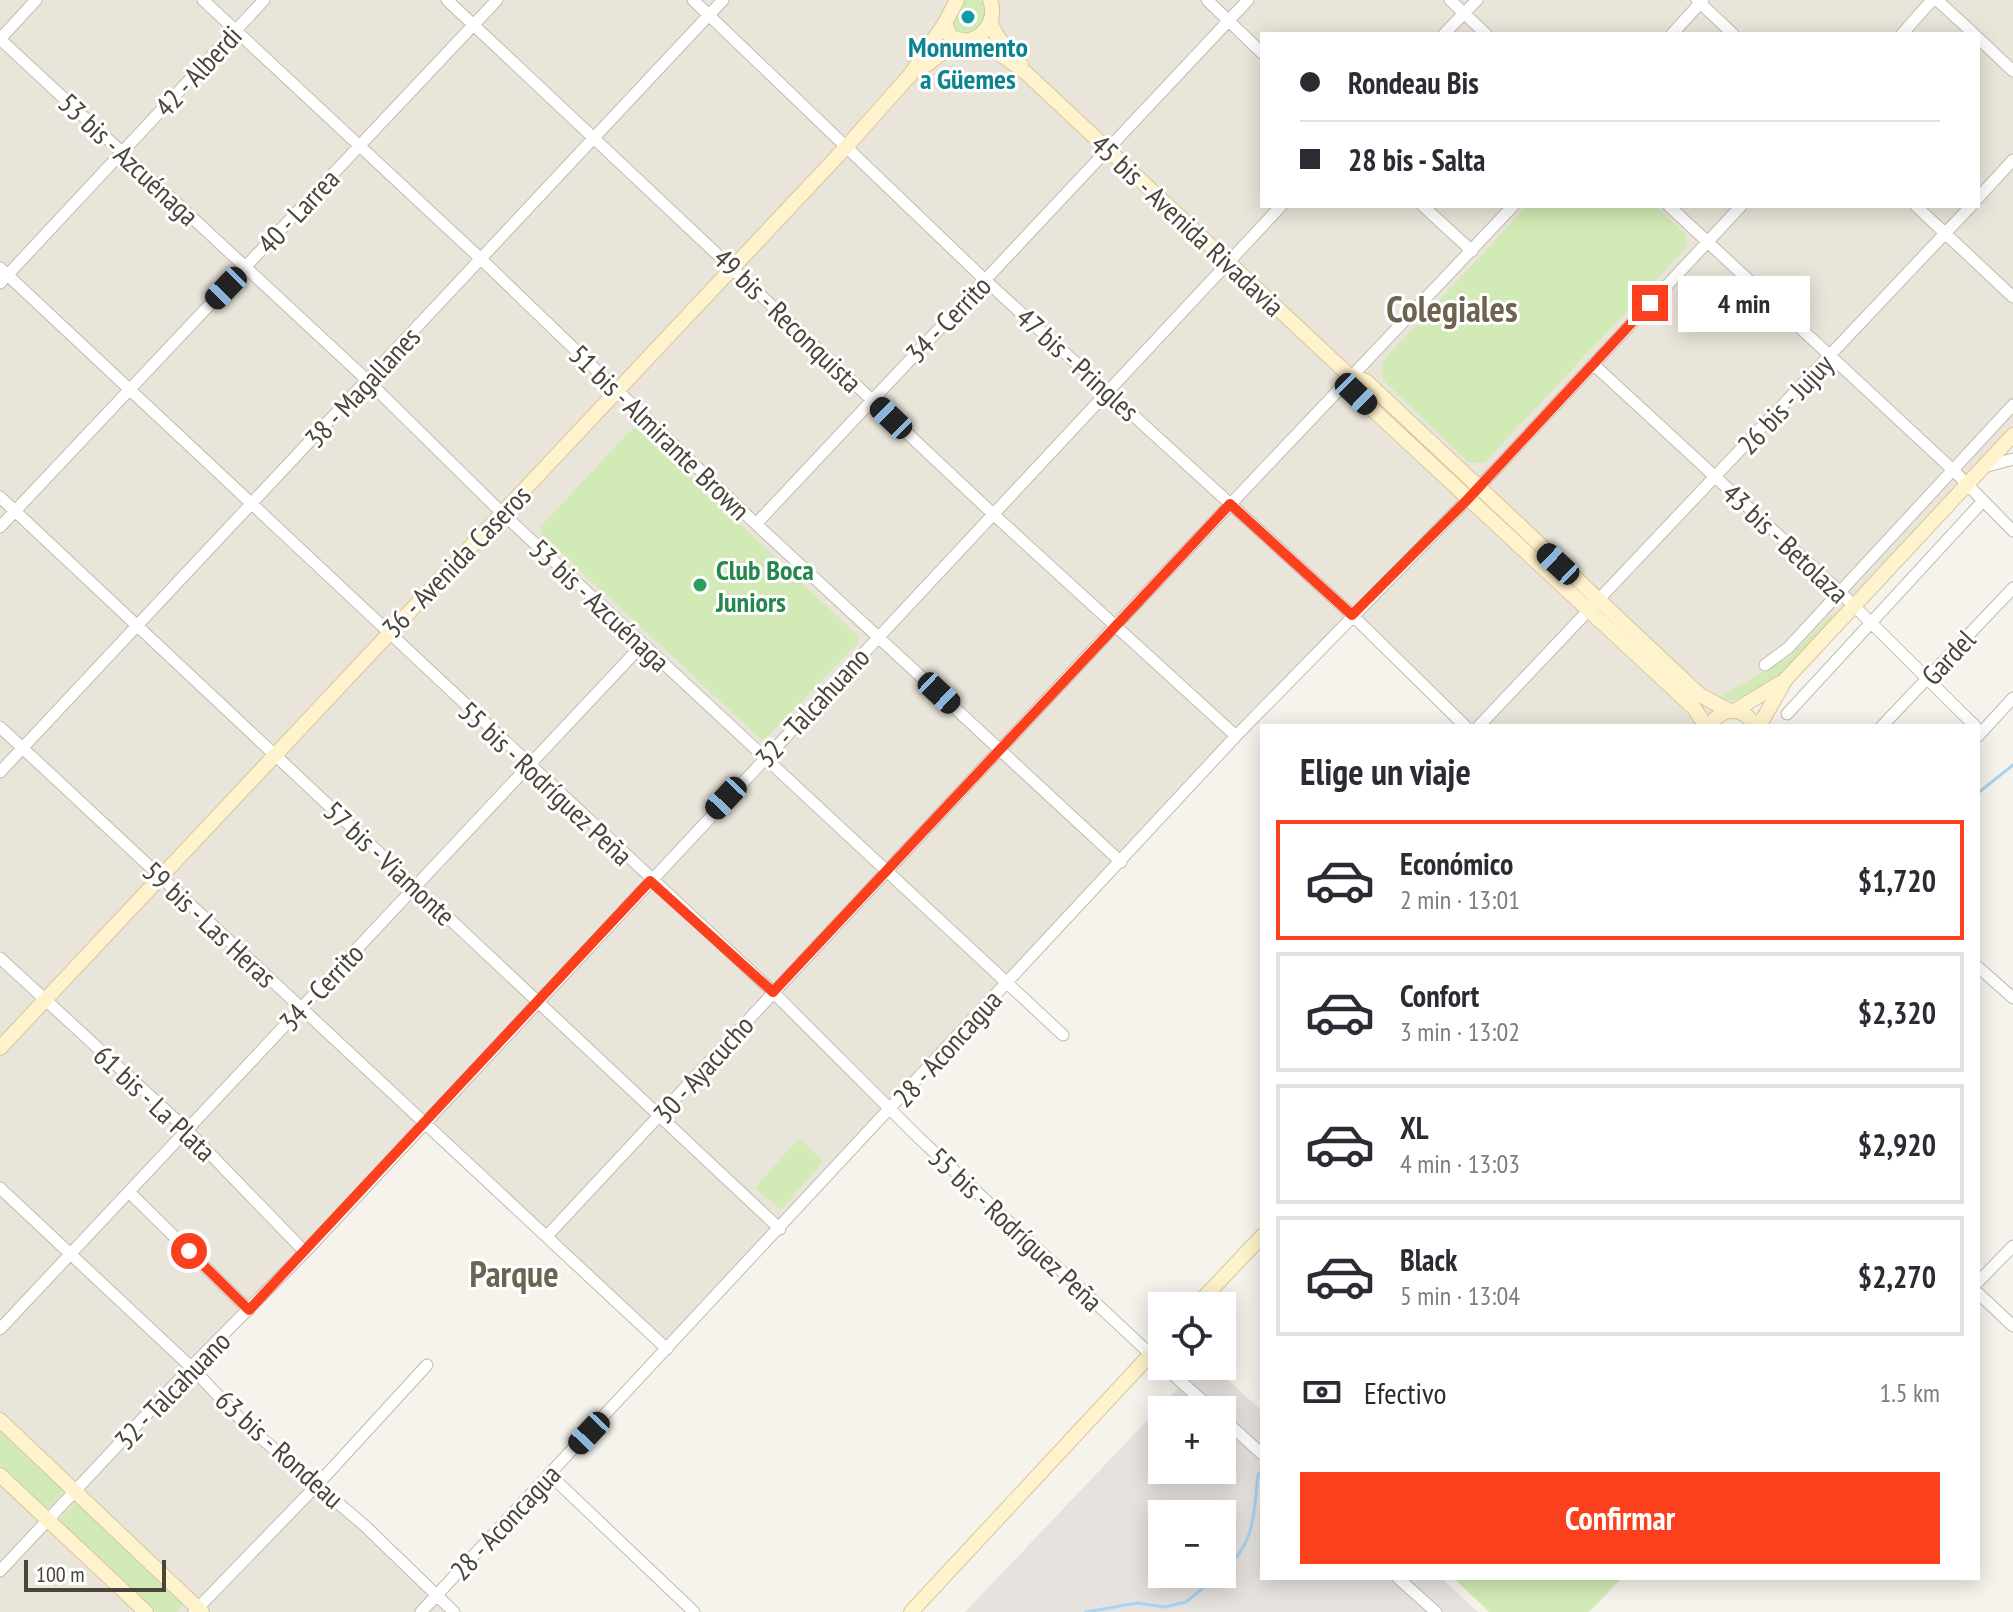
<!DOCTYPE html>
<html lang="es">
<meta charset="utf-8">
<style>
:root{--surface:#fff;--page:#f7f7f7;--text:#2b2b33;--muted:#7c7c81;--line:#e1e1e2;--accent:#fc3f1d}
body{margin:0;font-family:"PT Sans Narrow",sans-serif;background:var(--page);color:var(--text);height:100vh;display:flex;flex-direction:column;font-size:30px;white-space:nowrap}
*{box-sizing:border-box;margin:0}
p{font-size:26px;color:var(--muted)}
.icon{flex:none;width:44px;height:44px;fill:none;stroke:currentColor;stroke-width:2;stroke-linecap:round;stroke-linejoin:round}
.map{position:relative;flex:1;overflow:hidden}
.drawer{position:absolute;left:1260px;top:724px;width:720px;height:856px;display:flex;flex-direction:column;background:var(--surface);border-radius:0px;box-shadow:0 4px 20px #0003}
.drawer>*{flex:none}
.top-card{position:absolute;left:1260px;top:32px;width:720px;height:176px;border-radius:0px;box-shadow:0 4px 20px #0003;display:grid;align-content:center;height:176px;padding:0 40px;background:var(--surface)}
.tools{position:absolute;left:1148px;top:1292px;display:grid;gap:16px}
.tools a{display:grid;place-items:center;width:88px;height:88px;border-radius:0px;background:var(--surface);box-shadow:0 4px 20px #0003;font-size:40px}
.scale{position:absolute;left:24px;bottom:20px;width:142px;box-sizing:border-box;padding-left:8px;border:4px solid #4b4439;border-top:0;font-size:22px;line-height:28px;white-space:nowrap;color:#4b4439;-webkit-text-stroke:6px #fff;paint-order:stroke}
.end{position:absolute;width:36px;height:36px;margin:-18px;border:10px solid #fc3f1d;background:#fff;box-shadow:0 0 0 4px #fff}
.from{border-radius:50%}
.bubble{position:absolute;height:56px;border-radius:0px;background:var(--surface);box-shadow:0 4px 20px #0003;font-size:26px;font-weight:700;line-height:56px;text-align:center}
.car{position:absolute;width:24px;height:48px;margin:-24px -12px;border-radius:10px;box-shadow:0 0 6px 2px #0007;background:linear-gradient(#222 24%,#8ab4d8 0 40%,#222 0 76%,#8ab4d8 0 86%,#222 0)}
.top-card b{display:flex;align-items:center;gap:28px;height:76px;font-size:30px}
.top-card b+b{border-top:2px solid var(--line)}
.top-card i{width:20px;height:20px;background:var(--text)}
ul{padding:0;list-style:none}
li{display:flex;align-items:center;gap:24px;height:120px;margin:0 16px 12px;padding:0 24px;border:4px solid var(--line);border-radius:0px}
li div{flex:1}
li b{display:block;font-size:30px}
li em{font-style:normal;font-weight:700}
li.active{border-color:var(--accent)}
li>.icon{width:72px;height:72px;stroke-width:1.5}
h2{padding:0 40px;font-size:36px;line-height:96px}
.pay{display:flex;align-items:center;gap:20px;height:88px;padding:0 40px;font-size:30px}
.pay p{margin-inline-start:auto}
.primary-button{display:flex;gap:16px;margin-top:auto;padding:16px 40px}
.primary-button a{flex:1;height:92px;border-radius:0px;background:var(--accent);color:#fff;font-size:32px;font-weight:700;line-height:92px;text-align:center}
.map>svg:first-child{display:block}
</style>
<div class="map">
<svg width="2013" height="1612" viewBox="0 0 2013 1612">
<rect width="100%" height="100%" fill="#f6f3ec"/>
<!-- residential -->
<path fill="#eae5da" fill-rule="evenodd" d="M0,0H2013V435L1786,679L1710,726H1465L1352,616L667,1349L422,1123L191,1367L454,1612H0ZM1262,34H1978V206H1262Z"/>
<!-- industrial -->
<path fill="#e6e2dd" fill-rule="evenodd" d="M1199,1366H1213L1262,1411V1578H1441L1478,1612H965ZM1162,1410H1222V1470H1162ZM1162,1514H1222V1574H1162Z"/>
<!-- green -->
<path fill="#d2eab5" d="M965,0H980C1000,21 973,36 952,31L953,13Z
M1527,206H1655L1686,234L1687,247L1484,463L1468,462L1383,380L1382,362Z
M633,428H639L858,636V643L763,741L541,534L540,527Z
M1832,614L1831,622C1808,647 1756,714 1719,697L1788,658Z
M799,1138L823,1161L781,1210L755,1188Z
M0,1431L64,1491L47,1510L0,1465Z
M76,1501L184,1603L176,1612H157L59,1520Z
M1454,1578H1622L1589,1612H1489Z"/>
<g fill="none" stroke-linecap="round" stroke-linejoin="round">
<!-- stream -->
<path stroke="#a9d4f2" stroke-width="3" d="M1978,793L2013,765
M1222,1572C1256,1543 1253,1517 1258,1475L1262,1471
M1086,1612L1137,1603L1165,1607L1186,1602L1220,1574"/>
<!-- minor casing -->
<g stroke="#c2bbae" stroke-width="13">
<path id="minor" d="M203,0L481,259L756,524L1121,862
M447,0L992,513L1236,736
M693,0L985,280L1352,615L1465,726
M1207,0L1262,53
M1450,0L1486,34
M1697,0L1733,34
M1937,0L1974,34
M1444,34L1477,0
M1672,34L1703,0
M1902,34L1932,0
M1978,38L2013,71
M0,39L368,381L502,513L1063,1035
M0,39L36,0
M1978,198L2013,160
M1423,206L1472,251
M1669,206L1953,470L2013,531
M1916,206L2013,297
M0,268L773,992L919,1138L1162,1365
M0,283L264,0
M1593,364L1840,592L1975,726
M1984,467L2013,459
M0,497L780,1229
M756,524L1248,0
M0,527L497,0
M1765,665L1788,648L2013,405
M1787,714L1983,501
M1479,726L1971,206
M1882,726L2013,588
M0,727L667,1349
M1978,736L2013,698
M0,772L723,0
M0,958L187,1130L305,1252
M1978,967L2013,998
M0,1188L191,1367L248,1427L364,1525L454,1612
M130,1193L249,1310
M547,1236L1116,625L1513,206
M1978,1282L2013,1246
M1978,1293L2013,1326
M0,1329L642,645
M1163,1366L1213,1410
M1222,1418L1262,1454
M549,1474L694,1612
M0,1571L191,1367L305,1252L1281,206
M1398,1578L1436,1612
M194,1612L318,1484L427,1365
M421,1612L1236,736L1467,500L1741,206"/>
</g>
<!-- secondary casing -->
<g stroke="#d6c79b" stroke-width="16">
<path id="secondary" d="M957,0L945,23L950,36C974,51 1000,24 990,0
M990,22L997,36L1021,65
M971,40L987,45L1025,72L1351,377L1366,381L1700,695L1728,710
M919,70L945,51L965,41
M1351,377L1356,394L1694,708L1706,726
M1736,710L1780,683
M1710,726C1721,706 1744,706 1755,726
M1759,726L1786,679L2013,435
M0,1048L847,146L911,74L945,23
M1196,1306L1262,1236
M0,1420L202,1612
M0,1475L146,1612
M911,1612L1162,1342"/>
</g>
<!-- minor -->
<use href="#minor" stroke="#fff" stroke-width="11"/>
<!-- secondary -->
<use href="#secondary" stroke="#fff3cd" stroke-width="14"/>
</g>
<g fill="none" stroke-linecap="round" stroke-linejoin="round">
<!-- route -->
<path stroke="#fc3f1d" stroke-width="10" d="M189,1251L249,1310L650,881L773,992L1230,504L1352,615L1467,500L1650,303"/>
</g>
<!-- markers -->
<circle fill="#0f9aa8" stroke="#fff" stroke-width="3" cx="968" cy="17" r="8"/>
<circle fill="#2e9e5b" stroke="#fff" stroke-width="3" cx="700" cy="585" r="8"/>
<g text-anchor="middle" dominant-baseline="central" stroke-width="6" stroke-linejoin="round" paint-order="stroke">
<!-- culture labels -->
<g font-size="28" font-weight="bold" fill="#0d838f" stroke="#fff">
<text x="968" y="46">Monumento<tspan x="968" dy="32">a Güemes</tspan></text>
</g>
<!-- street labels -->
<g font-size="28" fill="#4b4439" stroke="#fff">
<text transform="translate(198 71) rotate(-47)">42 - Alberdi</text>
<text transform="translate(129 159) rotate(43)">53 bis - Azcuénaga</text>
<text transform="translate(298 211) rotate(-47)">40 - Larrea</text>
<text transform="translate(1188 225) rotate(43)">45 bis - Avenida Rivadavia</text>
<text transform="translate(948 319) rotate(-46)">34 - Cerrito</text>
<text transform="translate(788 320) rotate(44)">49 bis - Reconquista</text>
<text transform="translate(1078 364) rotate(42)">47 bis - Pringles</text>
<text transform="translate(362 387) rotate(-47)">38 - Magallanes</text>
<text transform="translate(1785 404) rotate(-47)">26 bis - Jujuy</text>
<text transform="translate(660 432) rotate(44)">51 bis - Almirante Brown</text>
<text transform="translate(1786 543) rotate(43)">43 bis - Betolaza</text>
<text transform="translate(456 561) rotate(-46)">36 - Avenida Caseros</text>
<text transform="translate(600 605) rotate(43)">53 bis - Azcuénaga</text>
<text transform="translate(1948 657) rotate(-47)">Gardel</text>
<text transform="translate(812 707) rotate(-47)">32 - Talcahuano</text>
<text transform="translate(546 783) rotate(43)">55 bis - Rodríguez Peña</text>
<text transform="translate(390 863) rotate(43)">57 bis - Viamonte</text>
<text transform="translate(210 924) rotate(43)">59 bis - Las Heras</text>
<text transform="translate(321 987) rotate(-47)">34 - Cerrito</text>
<text transform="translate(947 1048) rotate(-48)">28 - Aconcagua</text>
<text transform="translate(703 1069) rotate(-48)">30 - Ayacucho</text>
<text transform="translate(155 1103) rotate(43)">61 bis - La Plata</text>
<text transform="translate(1016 1229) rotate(43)">55 bis - Rodríguez Peña</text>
<text transform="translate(172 1390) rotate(-46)">32 - Talcahuano</text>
<text transform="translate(280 1449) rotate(42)">63 bis - Rondeau</text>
<text transform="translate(505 1522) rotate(-47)">28 - Aconcagua</text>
</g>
<!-- leisure labels -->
<g font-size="28" font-weight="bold" fill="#27864d" stroke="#fff" text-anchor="start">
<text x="716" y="569">Club Boca<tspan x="716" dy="32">Juniors</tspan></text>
</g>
<!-- district labels -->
<g font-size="36" font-weight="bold" fill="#6e6250" stroke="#fff">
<text x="1452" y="308">Colegiales</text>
<text x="514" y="1273">Parque</text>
</g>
</g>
</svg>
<div class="tools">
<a><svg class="icon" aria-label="locate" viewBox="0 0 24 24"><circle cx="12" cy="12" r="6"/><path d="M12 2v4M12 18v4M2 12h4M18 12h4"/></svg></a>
<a>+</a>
<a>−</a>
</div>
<div class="scale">100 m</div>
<i class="end from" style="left:189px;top:1251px"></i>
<i class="end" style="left:1650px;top:303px"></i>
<div class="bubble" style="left:1678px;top:276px;width:132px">4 min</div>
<i class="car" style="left:226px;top:288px;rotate:224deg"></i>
<i class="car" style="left:1356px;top:394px;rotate:134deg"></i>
<i class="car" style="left:891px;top:418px;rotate:314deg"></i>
<i class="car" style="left:1558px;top:564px;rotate:313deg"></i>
<i class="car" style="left:939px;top:693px;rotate:133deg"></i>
<i class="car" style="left:726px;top:798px;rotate:223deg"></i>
<i class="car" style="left:589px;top:1433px;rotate:223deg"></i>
<div class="top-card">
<b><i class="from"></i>Rondeau Bis</b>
<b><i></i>28 bis - Salta</b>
</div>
<section class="drawer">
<h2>Elige un viaje</h2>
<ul>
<li class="active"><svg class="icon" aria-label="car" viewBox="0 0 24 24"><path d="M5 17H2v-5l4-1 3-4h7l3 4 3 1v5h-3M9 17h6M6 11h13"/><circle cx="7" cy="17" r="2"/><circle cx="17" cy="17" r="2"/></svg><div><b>Económico</b><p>2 min · 13:01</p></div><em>$1,720</em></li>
<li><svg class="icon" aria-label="car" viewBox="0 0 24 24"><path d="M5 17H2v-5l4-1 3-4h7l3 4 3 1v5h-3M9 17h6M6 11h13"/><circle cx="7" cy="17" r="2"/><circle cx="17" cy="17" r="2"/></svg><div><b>Confort</b><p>3 min · 13:02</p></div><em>$2,320</em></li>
<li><svg class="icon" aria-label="car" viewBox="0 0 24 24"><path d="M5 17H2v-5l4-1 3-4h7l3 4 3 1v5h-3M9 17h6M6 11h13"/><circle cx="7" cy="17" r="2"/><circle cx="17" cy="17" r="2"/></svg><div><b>XL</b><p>4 min · 13:03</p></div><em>$2,920</em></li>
<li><svg class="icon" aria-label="car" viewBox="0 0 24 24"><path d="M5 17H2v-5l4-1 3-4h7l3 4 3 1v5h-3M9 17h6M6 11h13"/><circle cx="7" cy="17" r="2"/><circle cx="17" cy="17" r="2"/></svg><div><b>Black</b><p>5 min · 13:04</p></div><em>$2,270</em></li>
</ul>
<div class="pay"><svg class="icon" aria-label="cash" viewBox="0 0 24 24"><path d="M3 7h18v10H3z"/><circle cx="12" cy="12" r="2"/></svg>Efectivo<p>1.5 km</p></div>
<div class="primary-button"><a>Confirmar</a></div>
</section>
</div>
